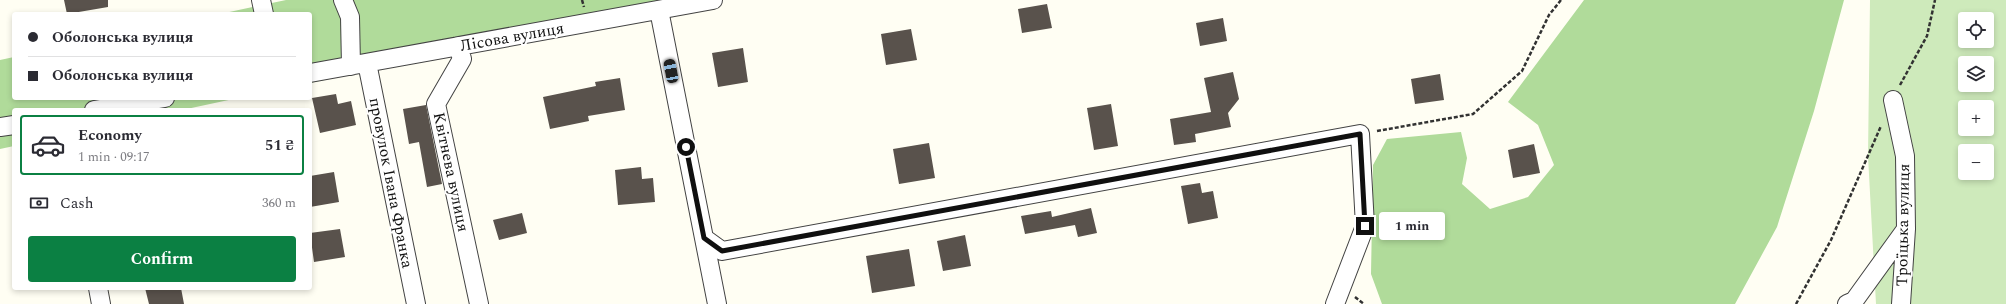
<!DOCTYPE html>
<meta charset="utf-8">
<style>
:root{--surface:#fff;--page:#f7f7f7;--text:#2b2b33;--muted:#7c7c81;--line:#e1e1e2;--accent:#0b8043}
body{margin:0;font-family:Spectral,serif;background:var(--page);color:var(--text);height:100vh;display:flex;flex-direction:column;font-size:15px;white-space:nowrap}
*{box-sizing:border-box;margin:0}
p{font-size:13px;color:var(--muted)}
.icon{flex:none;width:22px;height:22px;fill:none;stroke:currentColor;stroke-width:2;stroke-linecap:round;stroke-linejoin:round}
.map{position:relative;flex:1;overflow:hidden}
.details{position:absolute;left:12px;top:108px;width:300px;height:182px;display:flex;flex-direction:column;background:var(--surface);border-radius:4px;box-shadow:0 2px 6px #0003}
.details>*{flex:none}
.guide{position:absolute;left:12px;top:12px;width:300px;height:88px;border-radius:4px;box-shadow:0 2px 6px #0003;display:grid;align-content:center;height:88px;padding:0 16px;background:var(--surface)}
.buttons{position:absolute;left:1958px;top:12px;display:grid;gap:8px}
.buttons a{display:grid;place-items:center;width:36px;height:36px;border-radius:4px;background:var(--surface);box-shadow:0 2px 6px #0003;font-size:20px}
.end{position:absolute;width:18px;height:18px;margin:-9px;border:5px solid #101010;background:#fff;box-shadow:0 0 0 2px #fff}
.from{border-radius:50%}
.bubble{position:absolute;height:28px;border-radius:4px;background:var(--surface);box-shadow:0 2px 6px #0003;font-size:13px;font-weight:700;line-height:28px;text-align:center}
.car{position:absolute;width:12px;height:24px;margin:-12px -6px;border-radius:5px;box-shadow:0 0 3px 1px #0007;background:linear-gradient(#222 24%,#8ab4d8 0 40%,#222 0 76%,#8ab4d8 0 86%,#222 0)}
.guide b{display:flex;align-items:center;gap:14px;height:38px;font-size:15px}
.guide b+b{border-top:1px solid var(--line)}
.guide i{width:10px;height:10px;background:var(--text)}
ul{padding:7px 0 0;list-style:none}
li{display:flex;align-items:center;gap:12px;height:60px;margin:0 8px 6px;padding:0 8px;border:2px solid transparent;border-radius:4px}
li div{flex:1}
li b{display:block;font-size:15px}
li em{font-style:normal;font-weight:700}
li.selected{border-color:var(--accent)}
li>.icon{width:36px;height:36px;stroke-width:1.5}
.pay{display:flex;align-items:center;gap:10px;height:44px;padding:0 16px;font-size:15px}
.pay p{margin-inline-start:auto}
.button{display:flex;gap:8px;margin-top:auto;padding:8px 16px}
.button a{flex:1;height:46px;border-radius:4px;background:var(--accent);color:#fff;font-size:16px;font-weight:700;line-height:46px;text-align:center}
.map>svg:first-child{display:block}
</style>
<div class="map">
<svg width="2006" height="304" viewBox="0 0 2006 304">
<rect width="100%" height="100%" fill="#fffef3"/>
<!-- green -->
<path fill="#ceeabb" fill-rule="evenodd" d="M1870,0H2006V304H1876L1868,156ZM1965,19H1987V41H1965ZM1965,63H1987V85H1965ZM1965,107H1987V129H1965ZM1965,151H1987V173H1965Z"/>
<!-- forest -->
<path fill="#b0db9a" d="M286,0H701L310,83V14H220Z
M1584,0H1844L1814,111L1777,227L1735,304H1382L1371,274L1373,165L1387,139L1461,132L1467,158L1462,184L1490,209L1528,197L1554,165L1538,125L1508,102Z
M14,57V98H238L182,110H14V146L0,149V60Z"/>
<!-- building -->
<path fill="#59524c" d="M64,0H108V7L67,14Z
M1047,4L1052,28L1022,33L1018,9Z
M1223,18L1227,41L1200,46L1196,23Z
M911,29L917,60L886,65L881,34Z
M743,48L748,82L718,87L712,53Z
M1233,72L1239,99L1228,113L1231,127L1195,134L1196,142L1174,145L1170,119L1211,112L1204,78Z
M1440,74L1444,100L1415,104L1411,79Z
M620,78L625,110L588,116L589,121L550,129L543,97L596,86L595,82Z
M336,94L338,104L351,101L356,125L320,133L312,98Z
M1111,104L1118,146L1094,150L1087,108Z
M426,105L442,184L427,187L419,142L409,144L403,109Z
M929,143L935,178L899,184L893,149Z
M1534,144L1540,173L1513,178L1508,150Z
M641,167L642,179L653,178L655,202L618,205L615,170Z
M334,172L339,202L310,207V176Z
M1200,183L1202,193L1213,191L1218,218L1188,224L1181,186Z
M1091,208L1097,233L1078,237L1075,225L1025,234L1021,216L1051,211L1052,217Z
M522,213L527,233L499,240L493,220Z
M340,229L345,257L314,262L310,233Z
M965,235L971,266L943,271L937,241Z
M909,249L915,286L872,293L866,256Z
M145,288H181L184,304H149Z"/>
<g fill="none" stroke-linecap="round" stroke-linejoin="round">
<!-- minor casing -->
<g stroke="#434343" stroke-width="20">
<path id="minor" d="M261,0L264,14
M343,0L350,17L351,66
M659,10L717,304
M458,46L462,59L436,104L479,304
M367,63L416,304
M310,73L713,0
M1893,100L1905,156L1906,229L1901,304
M94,110L165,98
M0,127L14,125
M704,238L722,251L1360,134L1365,226L1335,304
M98,288L101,304
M1847,304L1854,301L1906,229"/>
</g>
<!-- path -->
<path stroke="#323232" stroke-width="2.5" stroke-dasharray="4 2" stroke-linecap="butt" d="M582,0L584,7
M1900,85L1927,36L1935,0
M1377,131L1473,114L1522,71L1549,15L1561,0
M1355,297L1364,304
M1796,304L1831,240L1881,126"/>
<!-- minor -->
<use href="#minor" stroke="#fff" stroke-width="18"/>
</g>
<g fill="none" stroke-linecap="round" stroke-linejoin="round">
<!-- route -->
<path stroke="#101010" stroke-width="5" d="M686,147L704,238L722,251L1360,134L1365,226"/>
</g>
<g text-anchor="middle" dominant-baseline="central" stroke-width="4" stroke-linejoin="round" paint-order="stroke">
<!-- street labels -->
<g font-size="16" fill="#101010" stroke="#fff">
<text transform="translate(512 37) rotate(-10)">Лісова вулиця</text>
<text transform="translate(451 172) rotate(78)">Квітнева вулиця</text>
<text transform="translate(391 183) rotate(79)">провулок Івана Франка</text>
<text transform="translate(1903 225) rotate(-89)">Троїцька вулиця</text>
</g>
</g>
</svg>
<div class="buttons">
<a><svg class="icon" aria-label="locate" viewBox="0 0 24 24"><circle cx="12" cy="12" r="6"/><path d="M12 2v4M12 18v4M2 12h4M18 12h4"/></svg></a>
<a><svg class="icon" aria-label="layers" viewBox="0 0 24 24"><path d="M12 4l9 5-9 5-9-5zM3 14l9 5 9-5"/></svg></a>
<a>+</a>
<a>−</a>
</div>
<i class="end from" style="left:686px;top:147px"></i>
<i class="end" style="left:1365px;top:226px"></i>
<div class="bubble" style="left:1379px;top:212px;width:66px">1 min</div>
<i class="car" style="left:671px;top:71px;rotate:349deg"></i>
<div class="guide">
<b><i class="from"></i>Оболонська вулиця</b>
<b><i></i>Оболонська вулиця</b>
</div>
<section class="details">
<ul>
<li class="selected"><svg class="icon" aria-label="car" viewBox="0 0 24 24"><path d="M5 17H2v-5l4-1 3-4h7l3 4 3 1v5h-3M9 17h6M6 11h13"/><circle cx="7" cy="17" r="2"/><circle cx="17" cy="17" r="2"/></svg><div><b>Economy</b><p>1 min · 09:17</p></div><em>51 ₴</em></li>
</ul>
<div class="pay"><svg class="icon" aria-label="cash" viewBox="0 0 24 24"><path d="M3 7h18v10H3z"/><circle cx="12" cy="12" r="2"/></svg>Cash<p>360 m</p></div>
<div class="button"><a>Confirm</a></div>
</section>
</div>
